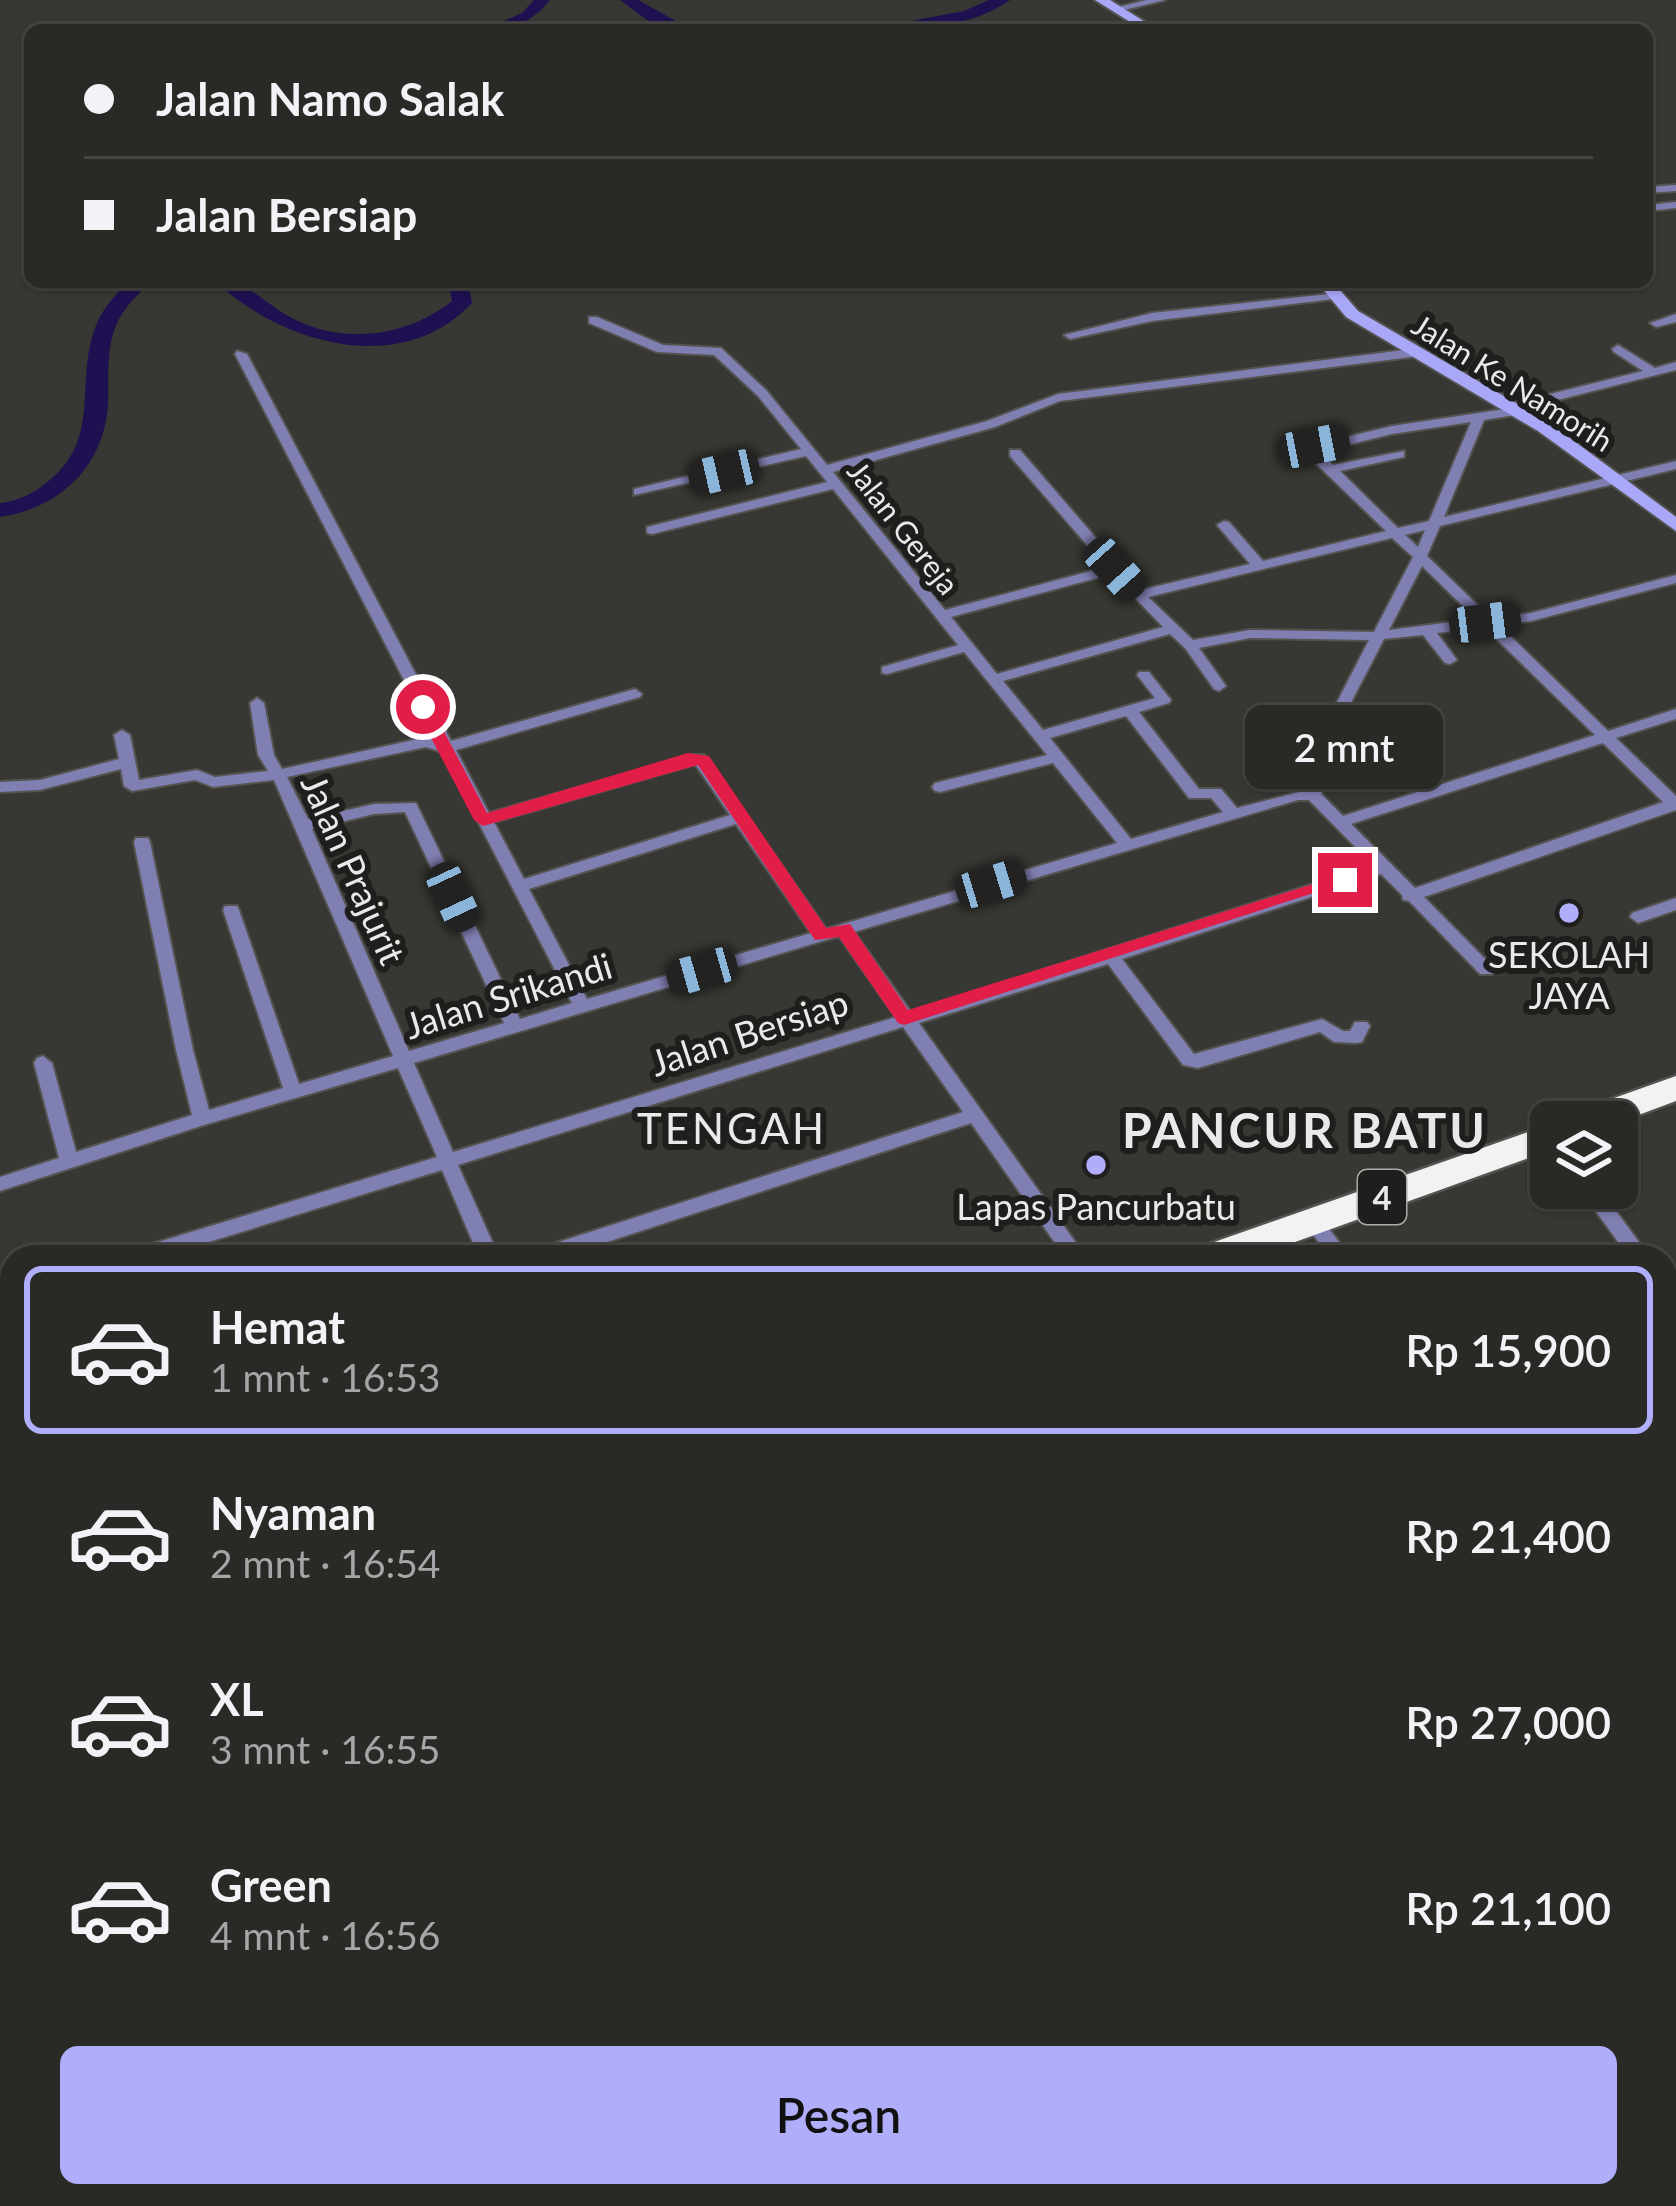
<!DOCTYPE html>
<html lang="id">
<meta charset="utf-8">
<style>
:root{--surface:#292926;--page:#353532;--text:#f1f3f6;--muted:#a5a6a7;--line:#454543;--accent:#b0aefa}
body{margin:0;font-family:Lato,sans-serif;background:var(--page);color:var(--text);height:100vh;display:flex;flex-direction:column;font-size:45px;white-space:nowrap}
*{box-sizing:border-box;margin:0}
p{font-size:39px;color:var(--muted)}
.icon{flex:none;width:66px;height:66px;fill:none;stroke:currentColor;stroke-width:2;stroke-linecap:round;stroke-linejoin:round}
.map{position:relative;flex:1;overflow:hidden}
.sheet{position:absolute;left:0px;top:1245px;width:1677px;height:963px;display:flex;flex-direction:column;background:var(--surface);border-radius:36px 36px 0 0;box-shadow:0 3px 9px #0004,0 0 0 3px var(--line)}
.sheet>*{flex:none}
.hud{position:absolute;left:24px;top:24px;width:1629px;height:264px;border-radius:18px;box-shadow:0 3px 9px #0004,0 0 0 3px var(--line);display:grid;align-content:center;height:264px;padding:0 60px;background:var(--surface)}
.controls{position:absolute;left:1530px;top:1101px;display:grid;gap:24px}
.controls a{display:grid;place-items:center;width:108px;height:108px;border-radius:18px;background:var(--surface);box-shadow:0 3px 9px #0004,0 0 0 3px var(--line);font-size:60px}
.end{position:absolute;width:54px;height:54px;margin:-27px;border:15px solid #e11d48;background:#fff;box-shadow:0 0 0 6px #fff}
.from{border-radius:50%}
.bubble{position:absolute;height:84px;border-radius:18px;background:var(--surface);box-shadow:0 3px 9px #0004,0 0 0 3px var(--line);font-size:39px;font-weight:600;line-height:84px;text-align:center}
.car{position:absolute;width:36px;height:72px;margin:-36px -18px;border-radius:15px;box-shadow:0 0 9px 3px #0007;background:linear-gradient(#222 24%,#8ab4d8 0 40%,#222 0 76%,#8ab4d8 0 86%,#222 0)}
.hud b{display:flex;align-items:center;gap:42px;height:114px;font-size:45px}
.hud b+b{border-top:3px solid var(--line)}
.hud i{width:30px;height:30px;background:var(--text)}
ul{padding:21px 0 0;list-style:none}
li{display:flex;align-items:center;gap:36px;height:168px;margin:0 24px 18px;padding:0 36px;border:6px solid transparent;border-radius:18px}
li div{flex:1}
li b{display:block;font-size:45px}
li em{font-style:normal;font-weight:600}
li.on{border-color:var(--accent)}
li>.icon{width:108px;height:108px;stroke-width:1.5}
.action{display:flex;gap:24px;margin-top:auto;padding:24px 60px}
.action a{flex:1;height:138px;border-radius:18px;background:var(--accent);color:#111;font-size:48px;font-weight:600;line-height:138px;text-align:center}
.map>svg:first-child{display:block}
</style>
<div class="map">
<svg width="1676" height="2206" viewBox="0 0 1676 2206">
<rect width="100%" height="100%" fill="#373733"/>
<!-- green -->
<path fill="#625b17" d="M0,1813L12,1872V1971L0,1964Z"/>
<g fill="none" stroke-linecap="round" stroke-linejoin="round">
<!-- river -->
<path fill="#1f1052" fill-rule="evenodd" d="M534,0H550C531,23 513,30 484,30L522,13Z
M620,0H638L692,30L658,28Z
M989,0H1010C970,29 911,30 863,30L964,11Z
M128,282H149C136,298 122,308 115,328C106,352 109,378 108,403C105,465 61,508 0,517V503C20,501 36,492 51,479C101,437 75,382 95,328C102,309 114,296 128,282Z
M216,282C247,282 258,297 283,313C336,346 404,339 452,301L448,282H468L472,303C401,379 282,343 216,282Z"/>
<!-- street casing -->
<g stroke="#535350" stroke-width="4">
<path id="street" d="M1146,0H1165L1116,12L1111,9Z
M1676,185V191L1647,193V187Z
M1676,202V208L1647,211V205Z
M1338,293L1342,294V298L1152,321L1070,339L1064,335L1152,313Z
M1676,314V322L1656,327L1650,323Z
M589,317H597L663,345L721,348L766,390L827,465L987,421L1058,394L1420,348L1426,352L1420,356L1060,401L995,427L833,472L945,610L1106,567L1010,456V450H1020L1141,590L1250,564L1217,525L1224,521L1229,522L1263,561L1386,531L1305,453V447L1392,426L1505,409L1506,405L1643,371L1614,352L1612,349L1618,345L1655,368L1676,362V370L1522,409L1521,414L1484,420L1444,517L1676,461V469L1440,526L1427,556L1491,618L1531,613L1676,575V583L1531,621L1499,625L1608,731L1676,709V719L1616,738L1676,796V810L1424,897L1492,966L1494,970L1492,974H1480L1409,901L1403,900L1402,895L1381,874L1122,959L1194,1054L1322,1019L1343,1031H1350L1355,1022H1367L1370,1026L1362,1042L1356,1043L1334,1042L1320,1032L1198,1068L1183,1065L1108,964L919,1023L1086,1257H1065L971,1123L561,1257H527L530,1252L537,1249L963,1112L903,1027L458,1165L499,1257H479L442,1170L160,1257H125L128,1252L135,1249L437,1157L398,1068L204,1125L0,1191V1177L59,1158L34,1063L37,1058L43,1056L52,1063L76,1152L192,1115L176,1050L134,842L136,838H148L150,842L193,1050L209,1110L283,1088L223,910L225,906H237L239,910L299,1084L393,1056L274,780L213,787L195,780L132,791L124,786L121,769L40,790L0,792V782L40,780L119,759L114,735L122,730L130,735L139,780L197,770L215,777L268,771L258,755L250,703L257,698L264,703L274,755L282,769L427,737L435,740L235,354L237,351L247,354L451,741L635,689L642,694L640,697L456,750L489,813L694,755H704L826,929L1117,843L1053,763L940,792L935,791L932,787L935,783L1047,755L964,652L887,674L882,673V667L958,645L833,489L652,534L647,533V527L827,482L806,456L634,495V489L801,449L758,396L714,355L657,352L589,323ZM1471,422L1429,521L1398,528L1340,471L1404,457V451L1333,465L1319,452L1392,434ZM1425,530L1418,547L1405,535ZM1392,538L1413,557L1374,632L1250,630L1193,640L1148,597ZM1422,566L1476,619L1389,630ZM1112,574L1163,627L997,674L951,617ZM1484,627L1595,735L1343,816L1321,794L1347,710L1384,639L1423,635L1445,663L1450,664L1457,660L1437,633ZM1170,634L1185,648L1214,689L1219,691L1226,686L1199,648L1250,638L1369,640L1333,710L1307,790L1237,808L1221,789H1199L1139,712L1169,703L1171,700L1149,672H1139L1137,675L1155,698L1043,730L1003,681ZM1126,716L1189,798H1211L1223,812L1131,839L1050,738ZM1603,743L1663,802L1415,888L1351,824ZM426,747L442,752L572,1003L520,1019L416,803L374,804L308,819L287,777ZM695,764L730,815L524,879L494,822ZM1298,800H1309L1373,865L911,1012L854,932ZM405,812L504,1023L409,1051L312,829L374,814ZM736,824L811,933L587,999L529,889ZM839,936L896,1017L453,1152L414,1063Z
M1676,898V910L1638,923L1630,917L1632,913Z
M1579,1188H1599L1650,1257H1629Z
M1314,1216L1321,1219L1351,1257H1330L1305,1224L1307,1219Z
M1665,1280L1676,1287V1308L1665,1301Z
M12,1286V1302L0,1306V1290Z
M1665,1405L1676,1412V1436L1665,1429Z
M12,1416V1434L0,1437V1419Z
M0,1459L7,1462L12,1482V1588L4,1585L0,1567Z
M1676,1459V1479L1665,1483V1464Z
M1676,1603V1624L1665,1628V1607Z
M1665,1671L1676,1678V1705L1665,1698Z
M381,2196H411L415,2206H385Z
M1166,2196H1231L1235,2206H1162Z"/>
</g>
<!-- secondary casing -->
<g stroke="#535350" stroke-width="4">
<path id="secondary" d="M1095,0H1110L1158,30H1143Z
M1317,282H1333L1358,311L1550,423L1676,517V531L1538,431L1346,317Z
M341,2196H379L375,2206H337Z"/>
</g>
<!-- highway casing -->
<g stroke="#535350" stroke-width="5">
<path id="highway" d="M1676,1076V1101L1617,1123L1567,1122L1572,1113Z
M1551,1124V1150L1253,1257H1194L1200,1247Z
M12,1682V1722L0,1726V1686Z"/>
</g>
<!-- street -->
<use href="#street" fill="#807fb2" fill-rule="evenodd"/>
<!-- secondary -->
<use href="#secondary" fill="#a9a7f8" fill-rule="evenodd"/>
<!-- highway -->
<use href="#highway" fill="#f2f2f2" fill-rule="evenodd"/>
</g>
<!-- route -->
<path fill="#e11d48" d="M423,702L431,707L487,813L688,753L709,756L826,928L850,924L908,1010L1339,876L1354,880L904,1025L898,1023L839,937L815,940L698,765L483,826L474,820L415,707Z"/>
<!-- markers -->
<g fill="#b0aefa" stroke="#1e1e1c" stroke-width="4.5">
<circle cx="1569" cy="913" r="12"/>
<circle cx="1096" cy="1165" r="12"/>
</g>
<g text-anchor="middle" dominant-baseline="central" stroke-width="12" stroke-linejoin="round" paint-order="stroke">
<!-- far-street labels -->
<g font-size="30" fill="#e9e9e7" stroke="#1e1e1c">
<text transform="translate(1513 382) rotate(32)">Jalan Ke Namorih</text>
<text transform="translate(904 527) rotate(52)">Jalan Gereja</text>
</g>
<!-- shield labels -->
<rect fill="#1e1e1c" stroke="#acacaa" stroke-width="3" x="1358" y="1170" width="48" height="54" rx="9"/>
<g font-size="33" font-weight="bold" fill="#e9e9e7">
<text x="1382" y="1197">4</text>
</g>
<!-- street labels -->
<g font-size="36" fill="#e9e9e7" stroke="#1e1e1c">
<text transform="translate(354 869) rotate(66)">Jalan Prajurit</text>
<text transform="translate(508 995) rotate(-17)">Jalan Srikandi</text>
<text transform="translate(749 1032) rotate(-18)">Jalan Bersiap</text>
</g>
<!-- poi labels -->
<g font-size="36" fill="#e9e9e7" stroke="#1e1e1c">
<text x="1569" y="954">SEKOLAH<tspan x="1569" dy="41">JAYA</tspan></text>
<text x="1096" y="1206">Lapas Pancurbatu</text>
</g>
<!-- quarter labels -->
<g font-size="42" letter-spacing="3" fill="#e9e9e7" stroke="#1e1e1c">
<text x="732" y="1128">TENGAH</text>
</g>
<!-- district labels -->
<g font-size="48" font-weight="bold" letter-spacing="3" fill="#e9e9e7" stroke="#1e1e1c">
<text x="1305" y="1129">PANCUR BATU</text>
</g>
</g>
</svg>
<div class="controls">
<a><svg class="icon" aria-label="layers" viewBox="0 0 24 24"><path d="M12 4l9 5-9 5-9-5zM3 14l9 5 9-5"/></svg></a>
</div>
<i class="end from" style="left:423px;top:707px"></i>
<i class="end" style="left:1345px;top:880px"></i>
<div class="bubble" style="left:1245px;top:705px;width:198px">2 mnt</div>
<i class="car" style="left:1314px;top:446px;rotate:79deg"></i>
<i class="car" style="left:724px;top:472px;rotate:257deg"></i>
<i class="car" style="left:1115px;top:569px;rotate:138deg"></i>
<i class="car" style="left:1485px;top:622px;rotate:83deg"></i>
<i class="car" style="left:991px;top:884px;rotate:73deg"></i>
<i class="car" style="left:453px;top:897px;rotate:155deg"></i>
<i class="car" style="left:702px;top:971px;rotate:254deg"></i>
<div class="hud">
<b><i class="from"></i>Jalan Namo Salak</b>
<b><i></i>Jalan Bersiap</b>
</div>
<section class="sheet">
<ul>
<li class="on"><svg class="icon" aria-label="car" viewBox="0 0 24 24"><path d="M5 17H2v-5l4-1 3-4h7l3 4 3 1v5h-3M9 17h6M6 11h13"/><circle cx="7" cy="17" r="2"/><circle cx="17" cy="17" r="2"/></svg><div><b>Hemat</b><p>1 mnt · 16:53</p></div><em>Rp 15,900</em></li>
<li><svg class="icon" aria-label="car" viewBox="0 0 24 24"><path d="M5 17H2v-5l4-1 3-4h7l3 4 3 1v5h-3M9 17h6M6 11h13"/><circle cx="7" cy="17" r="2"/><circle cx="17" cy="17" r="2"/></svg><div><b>Nyaman</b><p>2 mnt · 16:54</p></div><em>Rp 21,400</em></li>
<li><svg class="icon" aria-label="car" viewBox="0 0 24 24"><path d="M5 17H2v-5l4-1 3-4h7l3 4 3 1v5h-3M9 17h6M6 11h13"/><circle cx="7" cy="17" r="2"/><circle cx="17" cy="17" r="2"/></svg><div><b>XL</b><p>3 mnt · 16:55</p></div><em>Rp 27,000</em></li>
<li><svg class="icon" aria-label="car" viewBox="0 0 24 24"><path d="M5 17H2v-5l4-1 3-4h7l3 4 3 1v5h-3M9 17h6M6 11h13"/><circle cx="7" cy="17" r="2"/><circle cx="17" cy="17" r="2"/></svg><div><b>Green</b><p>4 mnt · 16:56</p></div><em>Rp 21,100</em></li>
</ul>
<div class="action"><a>Pesan</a></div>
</section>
</div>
